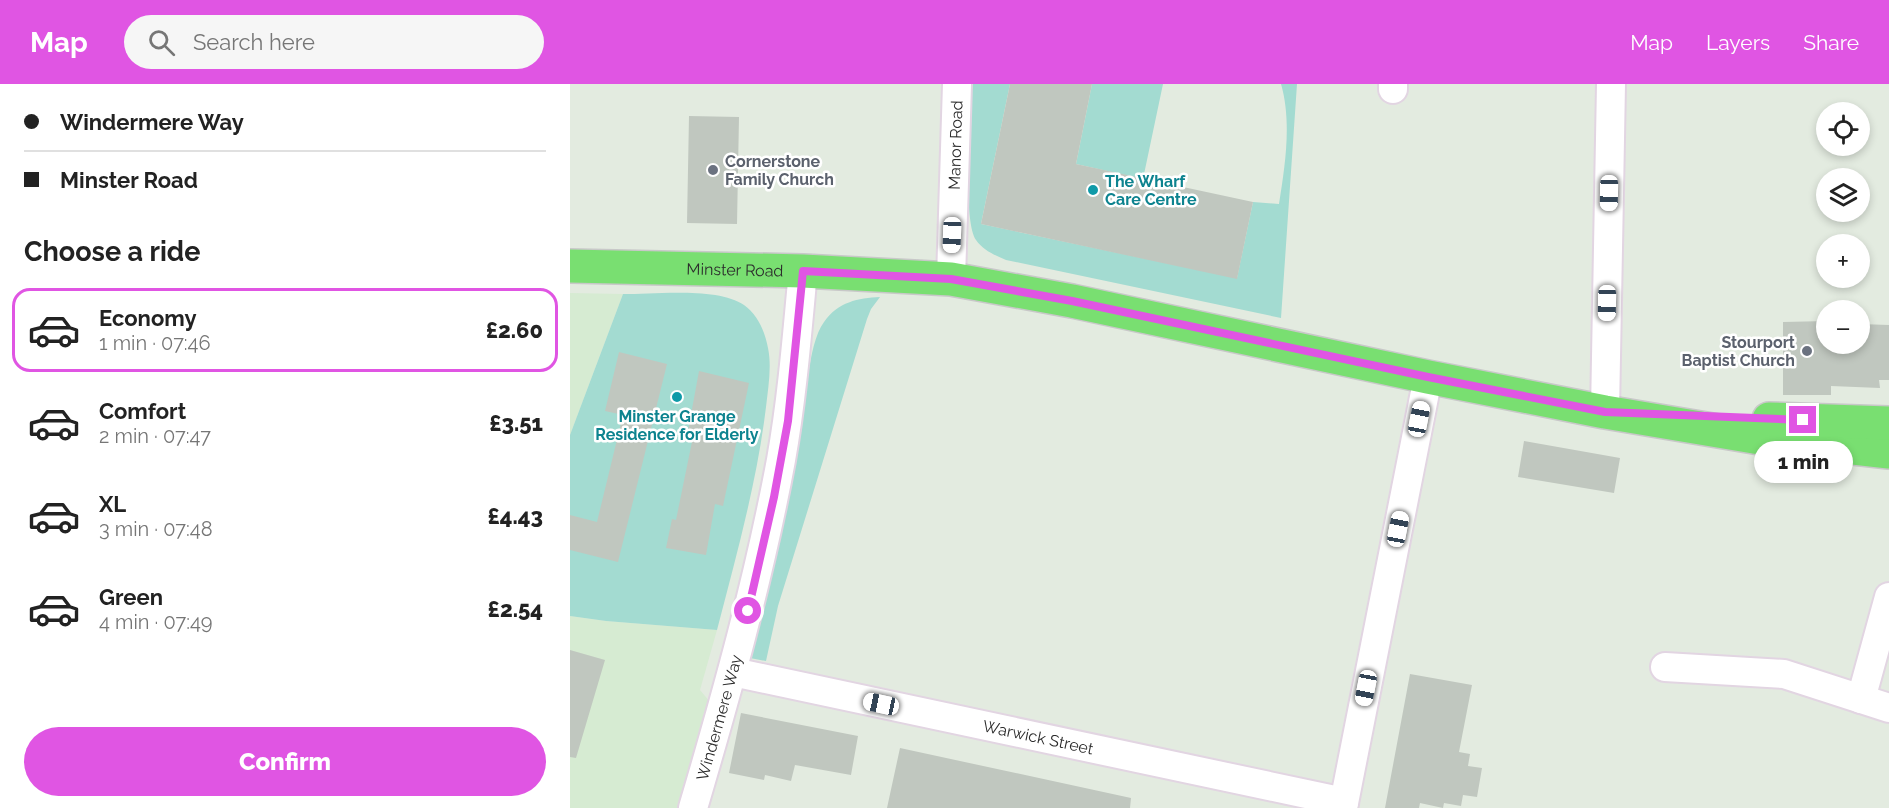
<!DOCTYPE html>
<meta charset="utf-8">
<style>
:root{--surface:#fff;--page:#f6f6f6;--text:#222;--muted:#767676;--line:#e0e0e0;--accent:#e055e3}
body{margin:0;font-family:Raleway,sans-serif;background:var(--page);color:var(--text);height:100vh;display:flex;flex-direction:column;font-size:22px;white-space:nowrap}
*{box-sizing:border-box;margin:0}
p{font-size:20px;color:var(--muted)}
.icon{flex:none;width:33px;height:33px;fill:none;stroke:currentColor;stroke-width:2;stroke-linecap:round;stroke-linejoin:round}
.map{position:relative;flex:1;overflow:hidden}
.panel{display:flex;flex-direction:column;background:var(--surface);width:570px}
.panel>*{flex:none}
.hud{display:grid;align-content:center;height:132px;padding:0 24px;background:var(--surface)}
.fabs{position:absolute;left:1246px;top:18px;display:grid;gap:12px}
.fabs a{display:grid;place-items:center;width:54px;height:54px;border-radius:50%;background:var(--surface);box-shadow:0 3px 9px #0003;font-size:30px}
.end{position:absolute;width:27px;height:27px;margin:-14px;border:8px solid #e055e3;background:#fff;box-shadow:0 0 0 3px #fff}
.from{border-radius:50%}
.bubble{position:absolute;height:42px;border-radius:21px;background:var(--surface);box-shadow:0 3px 9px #0003;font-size:20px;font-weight:800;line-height:42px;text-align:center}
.car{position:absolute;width:18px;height:36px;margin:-18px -9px;border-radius:8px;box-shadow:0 0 4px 2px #0007;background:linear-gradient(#fff 24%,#345 0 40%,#fff 0 76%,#345 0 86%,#fff 0)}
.hud b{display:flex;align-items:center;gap:21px;height:57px;font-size:22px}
.hud b+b{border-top:2px solid var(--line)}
.hud i{width:15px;height:15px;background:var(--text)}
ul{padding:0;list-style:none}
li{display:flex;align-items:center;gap:18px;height:84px;margin:0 12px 9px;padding:0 12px;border:3px solid transparent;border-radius:18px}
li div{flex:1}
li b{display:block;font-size:22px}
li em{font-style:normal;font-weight:800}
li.selected{border-color:var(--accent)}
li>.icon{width:54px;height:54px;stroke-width:1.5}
h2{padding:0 24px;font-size:27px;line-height:72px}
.button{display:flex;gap:12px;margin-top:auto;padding:12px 24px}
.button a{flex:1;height:69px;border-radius:36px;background:var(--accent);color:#fff;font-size:24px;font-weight:800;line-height:69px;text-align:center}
header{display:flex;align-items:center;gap:36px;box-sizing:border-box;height:84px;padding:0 30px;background:var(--accent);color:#fff}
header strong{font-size:28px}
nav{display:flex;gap:33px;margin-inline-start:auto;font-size:21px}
.search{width:420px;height:54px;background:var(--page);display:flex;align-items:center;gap:15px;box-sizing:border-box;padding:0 21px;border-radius:33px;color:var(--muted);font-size:22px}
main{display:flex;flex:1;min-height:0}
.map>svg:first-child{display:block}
</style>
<header>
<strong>Map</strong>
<div class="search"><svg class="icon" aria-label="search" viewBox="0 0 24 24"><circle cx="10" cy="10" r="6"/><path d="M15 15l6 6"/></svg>Search here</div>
<nav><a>Map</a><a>Layers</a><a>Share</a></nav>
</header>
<main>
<section class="panel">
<div class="hud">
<b><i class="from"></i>Windermere Way</b>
<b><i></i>Minster Road</b>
</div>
<h2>Choose a ride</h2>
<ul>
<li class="selected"><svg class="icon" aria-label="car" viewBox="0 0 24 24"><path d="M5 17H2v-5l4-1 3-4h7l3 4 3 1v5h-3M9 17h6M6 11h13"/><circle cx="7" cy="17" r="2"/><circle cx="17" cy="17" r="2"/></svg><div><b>Economy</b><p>1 min · 07:46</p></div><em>£2.60</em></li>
<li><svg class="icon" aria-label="car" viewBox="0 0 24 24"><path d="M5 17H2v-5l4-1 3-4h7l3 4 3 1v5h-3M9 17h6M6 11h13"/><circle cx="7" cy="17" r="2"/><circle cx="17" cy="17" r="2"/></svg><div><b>Comfort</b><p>2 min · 07:47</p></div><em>£3.51</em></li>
<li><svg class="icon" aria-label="car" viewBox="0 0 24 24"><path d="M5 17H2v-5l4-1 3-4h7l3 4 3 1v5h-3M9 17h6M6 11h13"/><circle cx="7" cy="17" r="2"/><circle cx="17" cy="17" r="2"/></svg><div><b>XL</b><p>3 min · 07:48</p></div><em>£4.43</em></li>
<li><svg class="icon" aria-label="car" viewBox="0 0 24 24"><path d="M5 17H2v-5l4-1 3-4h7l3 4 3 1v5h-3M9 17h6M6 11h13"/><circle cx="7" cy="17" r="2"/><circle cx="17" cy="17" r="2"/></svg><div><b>Green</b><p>4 min · 07:49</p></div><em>£2.54</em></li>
</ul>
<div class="button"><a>Confirm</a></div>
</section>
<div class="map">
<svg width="1319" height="724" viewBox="0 0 1319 724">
<rect width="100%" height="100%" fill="#e3ebe0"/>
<!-- education -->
<path fill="#d6ebd2" d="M0,209L53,210L0,351Z
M0,532L36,537L147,546L130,606L150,630L123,724H0Z"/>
<!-- green -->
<path fill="#a3dbd1" d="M402,0H440L411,140L667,194L683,118L709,120C715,82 722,38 711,0H727L711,234L436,176C424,171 413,166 406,156C392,136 401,29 402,0Z
M522,0H593L573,95L506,80Z
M53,210C85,210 149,203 174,221C188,231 195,248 198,264C202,283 198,304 196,323C187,398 166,473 147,546L36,537L0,532V351Z
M310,213L301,225L297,235L208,522L196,577L180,574C198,501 218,428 230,354C236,324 237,261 254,238C268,218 288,214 310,213Z"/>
<!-- building -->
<path fill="#c0c7bf" d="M440,0H522L506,80L683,118L667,195L411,140Z
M119,32L169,33L167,140L117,139Z
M1257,237V260H1290V240L1319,241V296H1309L1310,304L1261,302V311H1213V238Z
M49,268L97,280L48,478L0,466V431L27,438L53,331L35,327Z
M129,287L179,299L153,422L145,420L136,471L96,464L102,435L106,436L124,348L118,347Z
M954,357L1050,374L1044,409L948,393Z
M0,566L35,576L6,674L0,673Z
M840,590L902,601L889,668L900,670L898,682L912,684L907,713L893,711L891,722L874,719L873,724L850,719L849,724H815Z
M171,629L288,652L281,691L225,681L221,697L195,691L194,696L159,689Z
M330,664L561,714L560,724H317Z"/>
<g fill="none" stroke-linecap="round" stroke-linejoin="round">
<!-- minor casing -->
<g stroke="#e2d5e2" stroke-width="32">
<g id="minor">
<path d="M823,5V0"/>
<path id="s1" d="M381,195L387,0"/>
<path d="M1035,328L1041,0"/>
<path d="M1095,583L1214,590L1319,624"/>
<path id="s2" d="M163,588L774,718"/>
<path d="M1291,615L1319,513"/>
<path id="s3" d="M123,724C157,609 189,494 211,376C222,314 227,251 233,187"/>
<path d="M773,724L858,293"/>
</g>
</g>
<!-- major casing -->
<g stroke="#c8c8c8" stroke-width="36">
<g id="major">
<path id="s4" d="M0,182L233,187L381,195L502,217L858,293L1035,328L1184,353L1319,368"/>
<path d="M1199,335L1319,339"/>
</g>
</g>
<!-- minor -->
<use href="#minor" stroke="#fff" stroke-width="28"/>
<!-- major -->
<use href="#major" stroke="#79df71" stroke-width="33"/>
</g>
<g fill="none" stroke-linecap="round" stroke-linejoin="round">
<!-- route -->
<path stroke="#e055e3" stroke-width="8" d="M178,527L204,413L218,337L233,187L381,195L502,217L858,293L1035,328L1233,336"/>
</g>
<!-- markers -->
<g fill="#6b7280" stroke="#fff" stroke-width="2">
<circle cx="143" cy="86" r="6"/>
<circle cx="1237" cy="267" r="6"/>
</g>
<g fill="#0f9aa8" stroke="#fff" stroke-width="2">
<circle cx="523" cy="106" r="6"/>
<circle cx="107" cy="313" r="6"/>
</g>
<g text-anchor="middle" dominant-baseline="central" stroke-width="5" stroke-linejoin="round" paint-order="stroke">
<!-- street labels -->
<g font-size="16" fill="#2c2c2c" stroke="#fff">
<text stroke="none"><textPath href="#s1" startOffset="134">Manor Road</textPath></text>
<text stroke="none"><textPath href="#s4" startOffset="165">Minster Road</textPath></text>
<text stroke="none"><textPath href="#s3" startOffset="94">Windermere Way</textPath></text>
<text stroke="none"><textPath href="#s2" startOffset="312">Warwick Street</textPath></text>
</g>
<!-- worship labels -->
<g font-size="16" font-weight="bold" fill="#5b616d" stroke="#fff" text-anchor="start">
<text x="155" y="77">Cornerstone<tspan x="155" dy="18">Family Church</tspan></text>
<text x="1225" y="258" text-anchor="end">Stourport<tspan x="1225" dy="18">Baptist Church</tspan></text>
</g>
<!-- culture labels -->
<g font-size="16" font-weight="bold" fill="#0d838f" stroke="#fff" text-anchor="start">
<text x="535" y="97">The Wharf<tspan x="535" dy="18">Care Centre</tspan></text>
<text x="107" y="332" text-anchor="middle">Minster Grange<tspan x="107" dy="18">Residence for Elderly</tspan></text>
</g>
</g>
</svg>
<div class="fabs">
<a><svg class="icon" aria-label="locate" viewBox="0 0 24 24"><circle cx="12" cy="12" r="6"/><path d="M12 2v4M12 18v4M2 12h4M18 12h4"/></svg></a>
<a><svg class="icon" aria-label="layers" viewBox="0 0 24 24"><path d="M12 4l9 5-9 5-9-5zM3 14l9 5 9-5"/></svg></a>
<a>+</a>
<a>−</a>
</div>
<i class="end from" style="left:178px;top:527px"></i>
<i class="end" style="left:1233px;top:336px"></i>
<div class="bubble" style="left:1184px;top:357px;width:99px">1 min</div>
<i class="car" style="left:1039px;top:109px;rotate:181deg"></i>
<i class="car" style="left:382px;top:151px;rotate:182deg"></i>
<i class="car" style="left:1037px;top:219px;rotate:181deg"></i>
<i class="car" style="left:849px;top:335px;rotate:11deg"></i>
<i class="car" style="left:828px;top:445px;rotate:11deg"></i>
<i class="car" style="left:796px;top:604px;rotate:191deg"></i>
<i class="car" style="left:311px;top:620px;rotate:282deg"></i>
</div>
</main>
